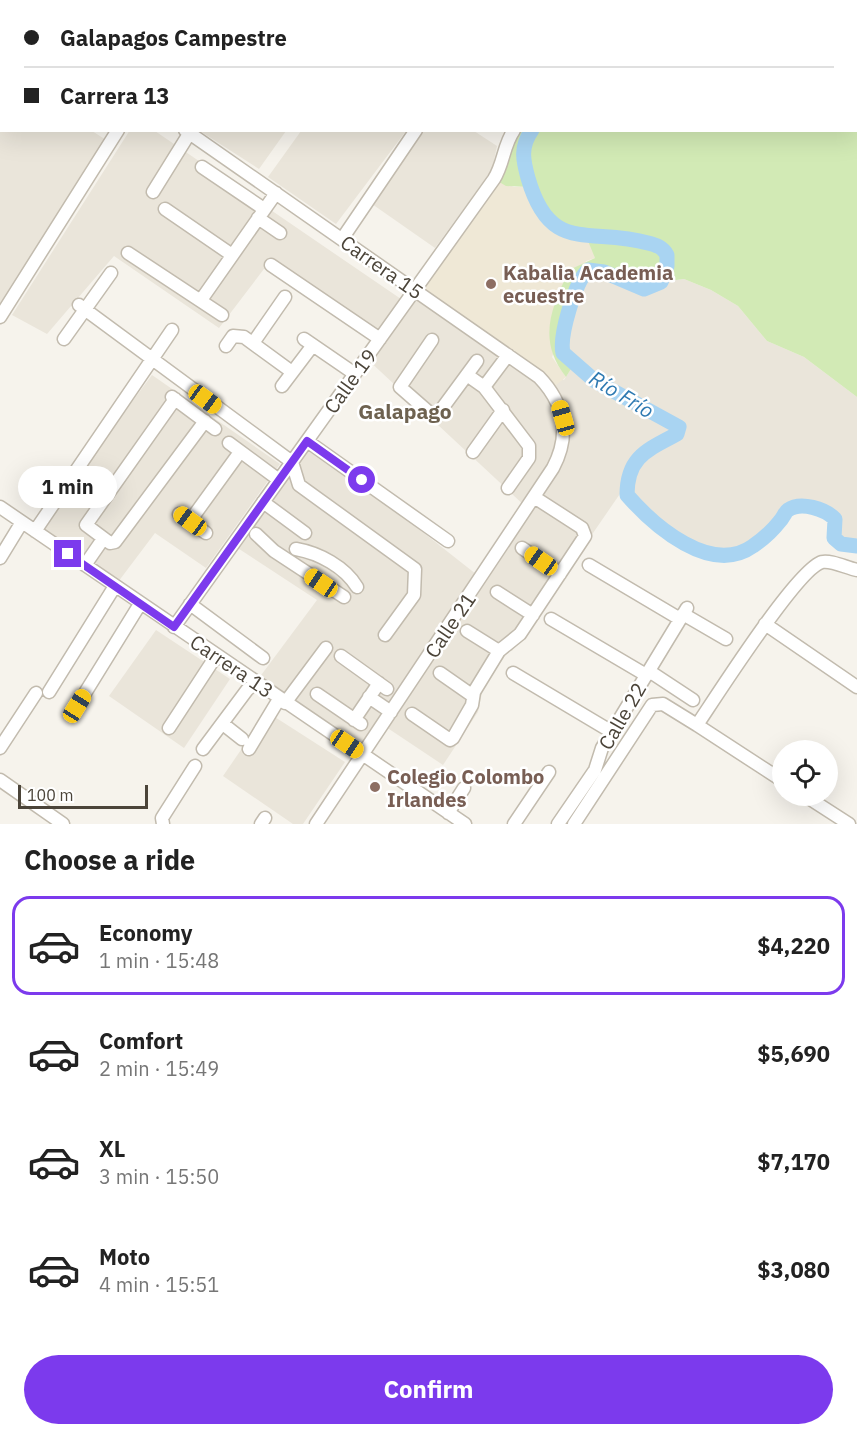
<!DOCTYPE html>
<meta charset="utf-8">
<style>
:root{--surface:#fff;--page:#f6f6f6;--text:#222;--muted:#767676;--line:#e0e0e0;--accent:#7c3aed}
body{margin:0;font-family:"IBM Plex Sans",sans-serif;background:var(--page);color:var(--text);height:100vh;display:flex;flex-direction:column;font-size:22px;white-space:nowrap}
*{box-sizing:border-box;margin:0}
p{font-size:20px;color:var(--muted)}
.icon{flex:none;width:33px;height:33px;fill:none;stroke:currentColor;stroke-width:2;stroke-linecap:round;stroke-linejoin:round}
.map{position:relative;height:824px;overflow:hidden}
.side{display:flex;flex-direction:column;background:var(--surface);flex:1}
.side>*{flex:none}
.guide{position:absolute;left:0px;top:0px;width:858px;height:132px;box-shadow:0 6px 24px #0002;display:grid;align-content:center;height:132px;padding:0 24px;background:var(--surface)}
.buttons{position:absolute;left:772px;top:740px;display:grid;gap:12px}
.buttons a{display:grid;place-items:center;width:66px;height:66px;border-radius:50%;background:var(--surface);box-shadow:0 6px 24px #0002;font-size:30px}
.scale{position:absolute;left:18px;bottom:15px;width:130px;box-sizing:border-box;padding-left:6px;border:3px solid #4b4439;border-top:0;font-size:16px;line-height:21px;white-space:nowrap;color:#4b4439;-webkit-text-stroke:4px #fff;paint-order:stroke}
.end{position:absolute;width:27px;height:27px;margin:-14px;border:8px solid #7c3aed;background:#fff;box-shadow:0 0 0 3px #fff}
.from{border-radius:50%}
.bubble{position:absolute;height:42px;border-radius:21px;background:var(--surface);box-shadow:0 6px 24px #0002;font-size:20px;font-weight:700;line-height:42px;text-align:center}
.car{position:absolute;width:18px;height:36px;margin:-18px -9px;border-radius:8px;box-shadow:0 0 4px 2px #0007;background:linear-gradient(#f5c518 24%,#345 0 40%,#f5c518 0 76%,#345 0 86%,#f5c518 0)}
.guide b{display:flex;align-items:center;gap:21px;height:57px;font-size:22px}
.guide b+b{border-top:2px solid var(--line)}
.guide i{width:15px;height:15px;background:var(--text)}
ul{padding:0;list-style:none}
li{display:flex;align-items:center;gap:18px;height:99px;margin:0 12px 9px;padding:0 12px;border:3px solid transparent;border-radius:18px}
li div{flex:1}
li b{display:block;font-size:22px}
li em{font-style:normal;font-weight:700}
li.on{border-color:var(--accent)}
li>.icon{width:54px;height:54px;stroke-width:1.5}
h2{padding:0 24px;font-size:27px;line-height:72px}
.button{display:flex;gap:12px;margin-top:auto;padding:12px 24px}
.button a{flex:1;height:69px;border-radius:36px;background:var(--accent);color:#fff;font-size:24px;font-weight:700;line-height:69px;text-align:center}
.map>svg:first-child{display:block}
</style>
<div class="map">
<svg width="857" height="824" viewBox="0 0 857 824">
<rect width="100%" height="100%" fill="#f6f3ec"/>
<!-- residential -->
<path fill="#eae5da" d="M20,0H197L196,2Z
M253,0H382L255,2Z
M0,71L2,130L92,131L111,143L0,317Z
M130,130L155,131L401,299L377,335L270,261L219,328L114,256L47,334L12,315Z
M200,131H286L259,169Z
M301,131V130L406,131L336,224L268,177Z
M424,131H474L497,146L492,170L435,248L372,204Z
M588,270L604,272L636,288L654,287L661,282L684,279L711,290L738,306L767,341L804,357L857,397V546L841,544L834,538L835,519L831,515L814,508L799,506L788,510L779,523L745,551L710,555L687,544L640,510L627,495L626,485L512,651L509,650L483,688L478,712L443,765L383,725L362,754L256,682L317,600L233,545L307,441L481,578L526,507L366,358L415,290L564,380L574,364L563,353L562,339L579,283Z
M152,375L280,464L206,568L155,533L115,586L35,531Z
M156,630L230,679L184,748L109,696Z
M267,712L345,762L303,824H293L223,776Z"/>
<!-- education -->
<path fill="#efe8d6" d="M494,179L514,187L531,186L541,210L573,235L586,236L593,247L595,258L586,261L552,357L566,377L551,389L415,290Z"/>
<!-- green -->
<path fill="#d2eab5" d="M472,0H857V397L804,357L767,341L738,306L711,290L684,279L661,282L644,289L636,288L595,270H588L583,275L562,339L563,353L574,364L566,377C537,340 551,309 569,270L595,258L586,236C552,233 543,215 531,187L506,186L494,179L514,131L856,130V2Z"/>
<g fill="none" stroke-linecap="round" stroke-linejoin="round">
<!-- river -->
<path stroke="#a9d4f2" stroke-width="15" d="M791,0L792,2
M532,130C520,147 523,160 528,178C550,255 589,227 648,243C656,245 663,247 667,255V266L661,282L644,289L604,272L588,270C575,282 559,336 563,353L595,381L679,427L677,434C647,450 627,457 627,495C654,526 711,576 753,546C762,540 773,530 780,521C783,518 785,512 788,510C801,501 825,509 835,519L834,538L841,544L857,546"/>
<!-- minor casing -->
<g stroke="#c2bbae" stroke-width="15">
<path id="minor" d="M86,0L88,2
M152,0L154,2
M472,0L474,2
M113,2L114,0
M204,2L205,0
M624,2L625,0
M0,3L2,4
M0,43L2,41
M185,130L539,377C564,403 571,434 553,468L316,824
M202,167L264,209
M153,192L189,134
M165,209L232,255
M258,218L280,233
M342,239L416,130
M128,253L222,315
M271,265L380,339
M201,300L276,193
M79,305L292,462L299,485L415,569L414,595L385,635
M0,317L118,130
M64,339L111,273
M304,339L355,374
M432,340L400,387L432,415L438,414L477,361
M253,343L285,297
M226,346L233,336L244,337L292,372
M467,375L484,387L529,446V458L508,488
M282,386L313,345
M484,387L508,355
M172,397L215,429
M175,399L86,525L110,543L115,542L205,421
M307,441L448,541
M229,443L279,480
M473,452L503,410
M263,502L305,533
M0,507L465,824
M179,514L206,533
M190,521L240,452
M35,531L172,330
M256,534L274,551L344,597
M522,548L560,574
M296,549C319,553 345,567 357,587
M0,558L22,522
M85,565L103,539
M589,565L680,619
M497,592L533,615
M190,604L263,658
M683,614L726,639
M551,619L646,675
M765,624L857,687
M174,627L494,179C504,163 503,146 514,130
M467,631L499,651
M341,656L387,689
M649,671L693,700
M440,673L473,696
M513,673L612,732
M49,692L115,586
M317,694L361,724
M369,697L391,712
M285,703L326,648
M77,706L140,604
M412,714L450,740L453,738L472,705L474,692L499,651L520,634L585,536L582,528L534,497
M354,720L379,683
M223,724L242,739
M697,725L783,781
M169,728L216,656
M0,748L36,693
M203,749L247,690L256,682
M249,749L279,699
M0,780L63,824
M804,795L849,824
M448,813L464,788
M163,824L162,818L195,766
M261,824L265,818
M514,824L549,772
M558,824L595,770L602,748L687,608
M574,824L652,705L663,704L697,725C716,697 797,569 822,562C831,560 847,568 857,570"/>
</g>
<!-- minor -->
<use href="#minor" stroke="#fff" stroke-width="12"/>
</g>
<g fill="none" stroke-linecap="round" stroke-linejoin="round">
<!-- route -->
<path stroke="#7c3aed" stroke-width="8" d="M68,554L174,627L307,441L362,480"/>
</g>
<!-- markers -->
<g fill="#8d6e63" stroke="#fff" stroke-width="2">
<circle cx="491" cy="284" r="6"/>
<circle cx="375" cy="787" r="6"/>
</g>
<g text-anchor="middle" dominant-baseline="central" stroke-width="5" stroke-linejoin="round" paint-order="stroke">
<!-- street labels -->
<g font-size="20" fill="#4b4439" stroke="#fff">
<text transform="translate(382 267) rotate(35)">Carrera 15</text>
<text transform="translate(350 381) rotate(-54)">Calle 19</text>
<text transform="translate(450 625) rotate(-56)">Calle 21</text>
<text transform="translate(232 666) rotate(34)">Carrera 13</text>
<text transform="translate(622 716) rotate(-60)">Calle 22</text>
</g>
<!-- education labels -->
<g font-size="20" font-weight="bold" fill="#785e54" stroke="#fff" text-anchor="start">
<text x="503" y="272">Kabalia Academia<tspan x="503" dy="23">ecuestre</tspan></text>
<text x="387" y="776">Colegio Colombo<tspan x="387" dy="23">Irlandes</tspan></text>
</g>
<!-- water labels -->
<g font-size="21" font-style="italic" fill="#2e7ab2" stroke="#fff">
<text transform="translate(622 394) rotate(31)">Río Frío</text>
</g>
<!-- neighbourhood labels -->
<g font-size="21" font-weight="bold" fill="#6e6250" stroke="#fff">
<text x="405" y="411">Galapago</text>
</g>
</g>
</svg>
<div class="buttons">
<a><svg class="icon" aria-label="locate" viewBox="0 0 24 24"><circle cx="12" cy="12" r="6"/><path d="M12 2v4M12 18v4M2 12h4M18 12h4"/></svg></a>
</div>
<div class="scale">100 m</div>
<i class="end from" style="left:362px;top:480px"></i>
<i class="end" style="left:68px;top:554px"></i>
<div class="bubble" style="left:18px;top:466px;width:99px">1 min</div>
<i class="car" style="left:205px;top:399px;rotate:126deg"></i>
<i class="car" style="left:563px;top:418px;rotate:344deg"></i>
<i class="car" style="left:190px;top:521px;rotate:306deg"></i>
<i class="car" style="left:541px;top:561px;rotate:305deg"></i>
<i class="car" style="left:321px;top:583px;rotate:304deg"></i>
<i class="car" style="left:77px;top:706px;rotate:32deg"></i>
<i class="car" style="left:347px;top:744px;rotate:124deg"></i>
<div class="guide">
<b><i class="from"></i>Galapagos Campestre</b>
<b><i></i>Carrera 13</b>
</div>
</div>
<section class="side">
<h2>Choose a ride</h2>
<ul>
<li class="on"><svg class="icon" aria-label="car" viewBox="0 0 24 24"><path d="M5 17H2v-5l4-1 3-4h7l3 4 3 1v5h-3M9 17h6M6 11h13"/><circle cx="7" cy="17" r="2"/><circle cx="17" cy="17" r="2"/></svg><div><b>Economy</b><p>1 min · 15:48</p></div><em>$4,220</em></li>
<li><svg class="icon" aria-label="car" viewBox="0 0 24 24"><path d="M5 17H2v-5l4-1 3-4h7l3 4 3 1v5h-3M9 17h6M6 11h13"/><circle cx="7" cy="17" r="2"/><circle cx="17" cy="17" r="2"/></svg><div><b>Comfort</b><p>2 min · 15:49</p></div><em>$5,690</em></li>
<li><svg class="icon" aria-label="car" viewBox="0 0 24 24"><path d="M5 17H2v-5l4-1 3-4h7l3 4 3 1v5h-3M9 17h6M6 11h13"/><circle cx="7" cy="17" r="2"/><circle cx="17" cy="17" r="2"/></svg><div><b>XL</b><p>3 min · 15:50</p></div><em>$7,170</em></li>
<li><svg class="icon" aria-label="car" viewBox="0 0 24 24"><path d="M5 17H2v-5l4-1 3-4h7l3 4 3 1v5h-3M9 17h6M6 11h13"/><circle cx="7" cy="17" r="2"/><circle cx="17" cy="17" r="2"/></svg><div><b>Moto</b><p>4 min · 15:51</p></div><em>$3,080</em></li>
</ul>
<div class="button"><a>Confirm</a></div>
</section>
